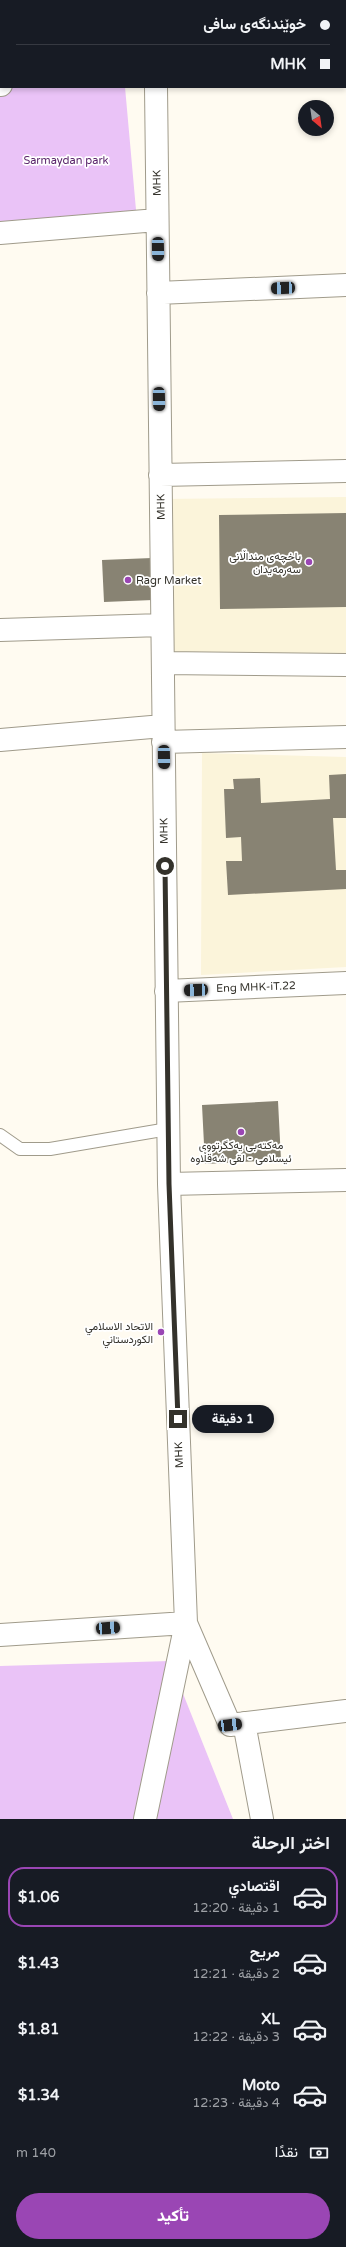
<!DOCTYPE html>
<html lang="ar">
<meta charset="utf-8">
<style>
:root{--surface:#171b24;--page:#20242c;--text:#f1f3f6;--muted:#9ea1a6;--line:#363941;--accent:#9a46b4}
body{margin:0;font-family:"Varela Round",Vazirmatn,sans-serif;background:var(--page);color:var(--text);direction:rtl;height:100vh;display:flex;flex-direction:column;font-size:15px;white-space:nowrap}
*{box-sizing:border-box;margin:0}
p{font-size:13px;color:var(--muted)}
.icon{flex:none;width:22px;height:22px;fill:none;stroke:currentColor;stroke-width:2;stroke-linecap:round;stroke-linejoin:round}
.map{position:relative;height:1819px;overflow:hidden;direction:ltr}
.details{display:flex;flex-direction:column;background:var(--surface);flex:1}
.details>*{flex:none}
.top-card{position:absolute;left:0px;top:0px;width:346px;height:88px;box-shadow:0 2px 6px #0003;direction:rtl;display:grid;align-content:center;height:88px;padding:0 16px;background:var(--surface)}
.needle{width:26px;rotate:151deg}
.fabs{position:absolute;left:298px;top:100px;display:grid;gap:8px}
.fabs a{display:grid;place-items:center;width:36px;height:36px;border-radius:50%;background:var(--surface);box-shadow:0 2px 6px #0003;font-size:20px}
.end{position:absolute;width:18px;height:18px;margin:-9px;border:5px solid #34322b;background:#fff;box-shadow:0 0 0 2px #fff}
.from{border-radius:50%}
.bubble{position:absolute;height:28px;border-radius:14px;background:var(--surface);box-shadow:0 2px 6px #0003;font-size:13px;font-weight:800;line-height:28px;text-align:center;direction:rtl}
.car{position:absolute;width:12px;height:24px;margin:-12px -6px;border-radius:5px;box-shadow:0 0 3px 1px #0007;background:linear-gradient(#222 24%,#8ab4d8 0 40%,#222 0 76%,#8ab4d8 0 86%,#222 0)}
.top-card b{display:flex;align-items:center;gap:14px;height:38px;font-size:15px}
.top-card b+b{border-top:1px solid var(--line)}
.top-card i{width:10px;height:10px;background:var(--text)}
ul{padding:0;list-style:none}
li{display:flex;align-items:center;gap:12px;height:60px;margin:0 8px 6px;padding:0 8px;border:2px solid transparent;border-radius:16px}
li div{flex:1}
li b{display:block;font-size:15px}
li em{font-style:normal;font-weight:800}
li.active{border-color:var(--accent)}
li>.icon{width:36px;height:36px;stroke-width:1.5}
h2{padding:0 16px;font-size:18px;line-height:48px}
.pay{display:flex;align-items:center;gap:10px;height:44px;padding:0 16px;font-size:15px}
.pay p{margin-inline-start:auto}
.cta{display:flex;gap:8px;margin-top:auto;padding:8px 16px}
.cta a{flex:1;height:46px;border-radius:24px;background:var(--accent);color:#fff;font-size:16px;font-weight:800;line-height:46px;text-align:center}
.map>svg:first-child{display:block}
</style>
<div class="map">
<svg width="346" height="1819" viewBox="0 0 346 1819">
<rect width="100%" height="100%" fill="#fffbf1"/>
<!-- built -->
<path fill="#fbf4da" d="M346,497V659L163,663L160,499Z
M202,753L346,757V967L201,975Z"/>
<!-- green -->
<path fill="#eac3f7" d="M0,86L125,87L137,221L0,233Z
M170,1661L233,1819H0V1666Z"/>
<!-- building -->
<path fill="#888373" d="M346,513V607L220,609L219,515Z
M152,558L153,600L104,602L102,560Z
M346,774V818H333L336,870H346V889L228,895L226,861H242L241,837L226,838L224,789H234L233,779L260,778L261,803L330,799L329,775Z
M278,1101L281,1160L205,1164L202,1105Z"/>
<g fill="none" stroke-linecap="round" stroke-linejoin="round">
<!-- lane casing -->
<g stroke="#a09b8b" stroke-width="14">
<path id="lane" d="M0,1135L20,1149H50L168,1129"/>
</g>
<!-- street casing -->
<g stroke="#a09b8b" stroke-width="24">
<path id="street" d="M345,57H346
M0,85H1
M0,233L157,220
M158,293L346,285
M160,475L346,471
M0,630L162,625
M163,663L346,665
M0,740L163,726
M163,742L346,737
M166,991L346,983
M169,1184L346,1180
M186,1623L230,1725L346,1711
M0,1635L186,1623
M244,1723L262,1819
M145,1819L186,1623L169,1184L156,87"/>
</g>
<!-- primary casing -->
<g stroke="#a1915b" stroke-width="24">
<path id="primary" d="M323,1L333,0
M0,26H1"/>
</g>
<!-- lane -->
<use href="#lane" stroke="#fff" stroke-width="12"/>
<!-- street -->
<use href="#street" stroke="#fff" stroke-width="22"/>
<!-- primary -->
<use href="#primary" stroke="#eadcac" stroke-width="22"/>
</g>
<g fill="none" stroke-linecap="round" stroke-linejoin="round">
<!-- route -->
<path stroke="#34322b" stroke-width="5" d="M165,866L169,1184L178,1419"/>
</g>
<!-- markers -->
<g fill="#9a46b4" stroke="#fff" stroke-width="1.5">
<circle cx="309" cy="562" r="4"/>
<circle cx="128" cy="580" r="4"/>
<circle cx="241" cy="1132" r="4"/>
<circle cx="161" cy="1332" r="4"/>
</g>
<g text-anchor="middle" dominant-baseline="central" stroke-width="3.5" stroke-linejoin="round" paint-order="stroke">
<!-- park labels -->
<g font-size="11" fill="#5b256c" stroke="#fff">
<text x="66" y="160">Sarmaydan park</text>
</g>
<!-- street labels -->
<g font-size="11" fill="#34322b" stroke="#fff">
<text transform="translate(157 183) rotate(-91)">MHK</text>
<text transform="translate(161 507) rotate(-91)">MHK</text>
<text transform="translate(164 831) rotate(-91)">MHK</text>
<text transform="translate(256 987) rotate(-2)">Eng MHK-iT.22</text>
<text transform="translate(179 1455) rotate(-92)">MHK</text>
</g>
<!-- poi labels -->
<g font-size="11" fill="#34322b" stroke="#fff" text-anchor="end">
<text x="301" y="556">باخچەی منداڵانی<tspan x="301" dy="13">سەرمەیدان</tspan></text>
<text x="136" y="580" text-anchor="start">Ragr Market</text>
<text x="241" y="1145" text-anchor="middle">مەکتەبی یەکگرتووی<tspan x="241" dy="13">ئیسلامی - لقی شەقڵاوە</tspan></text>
<text x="153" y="1326">الاتحاد الاسلامي<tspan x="153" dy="13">الكوردستاني</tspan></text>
</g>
</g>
</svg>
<div class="fabs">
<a><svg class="needle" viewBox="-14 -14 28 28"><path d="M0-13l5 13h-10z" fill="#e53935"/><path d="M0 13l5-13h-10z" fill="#9ea1a6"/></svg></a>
</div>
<i class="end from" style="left:165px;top:866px"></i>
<i class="end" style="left:178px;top:1419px"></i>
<div class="bubble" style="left:192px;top:1405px;width:82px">1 دقيقة</div>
<i class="car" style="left:158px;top:249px;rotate:179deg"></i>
<i class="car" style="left:283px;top:288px;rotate:268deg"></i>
<i class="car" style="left:159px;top:399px;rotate:179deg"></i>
<i class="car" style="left:164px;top:757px;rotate:179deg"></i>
<i class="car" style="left:196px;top:990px;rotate:268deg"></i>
<i class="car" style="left:108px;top:1628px;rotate:86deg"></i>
<i class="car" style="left:230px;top:1725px;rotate:83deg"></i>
<div class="top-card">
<b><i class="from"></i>خوێندنگەی سافی</b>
<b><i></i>MHK</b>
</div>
</div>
<section class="details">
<h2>اختر الرحلة</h2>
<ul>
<li class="active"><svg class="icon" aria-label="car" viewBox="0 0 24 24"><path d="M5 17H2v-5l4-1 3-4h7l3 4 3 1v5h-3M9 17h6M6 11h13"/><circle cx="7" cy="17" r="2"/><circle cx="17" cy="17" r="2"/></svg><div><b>اقتصادي</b><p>1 دقيقة · 12:20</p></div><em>$1.06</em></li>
<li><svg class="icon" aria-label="car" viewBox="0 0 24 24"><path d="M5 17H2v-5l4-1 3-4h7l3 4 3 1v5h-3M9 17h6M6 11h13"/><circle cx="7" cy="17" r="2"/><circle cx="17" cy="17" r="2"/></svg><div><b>مريح</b><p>2 دقيقة · 12:21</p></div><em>$1.43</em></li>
<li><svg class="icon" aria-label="car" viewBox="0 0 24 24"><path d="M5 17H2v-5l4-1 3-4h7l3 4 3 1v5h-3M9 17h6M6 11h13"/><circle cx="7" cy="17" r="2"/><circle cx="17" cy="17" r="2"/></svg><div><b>XL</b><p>3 دقيقة · 12:22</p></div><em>$1.81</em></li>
<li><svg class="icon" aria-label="car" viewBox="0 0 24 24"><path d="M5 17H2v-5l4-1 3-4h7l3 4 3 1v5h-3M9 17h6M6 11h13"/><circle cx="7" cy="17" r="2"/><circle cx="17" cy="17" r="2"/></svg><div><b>Moto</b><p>4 دقيقة · 12:23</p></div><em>$1.34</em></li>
</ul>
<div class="pay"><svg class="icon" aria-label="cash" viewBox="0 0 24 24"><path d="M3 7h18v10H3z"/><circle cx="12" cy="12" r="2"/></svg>نقدًا<p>140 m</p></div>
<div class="cta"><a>تأكيد</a></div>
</section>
